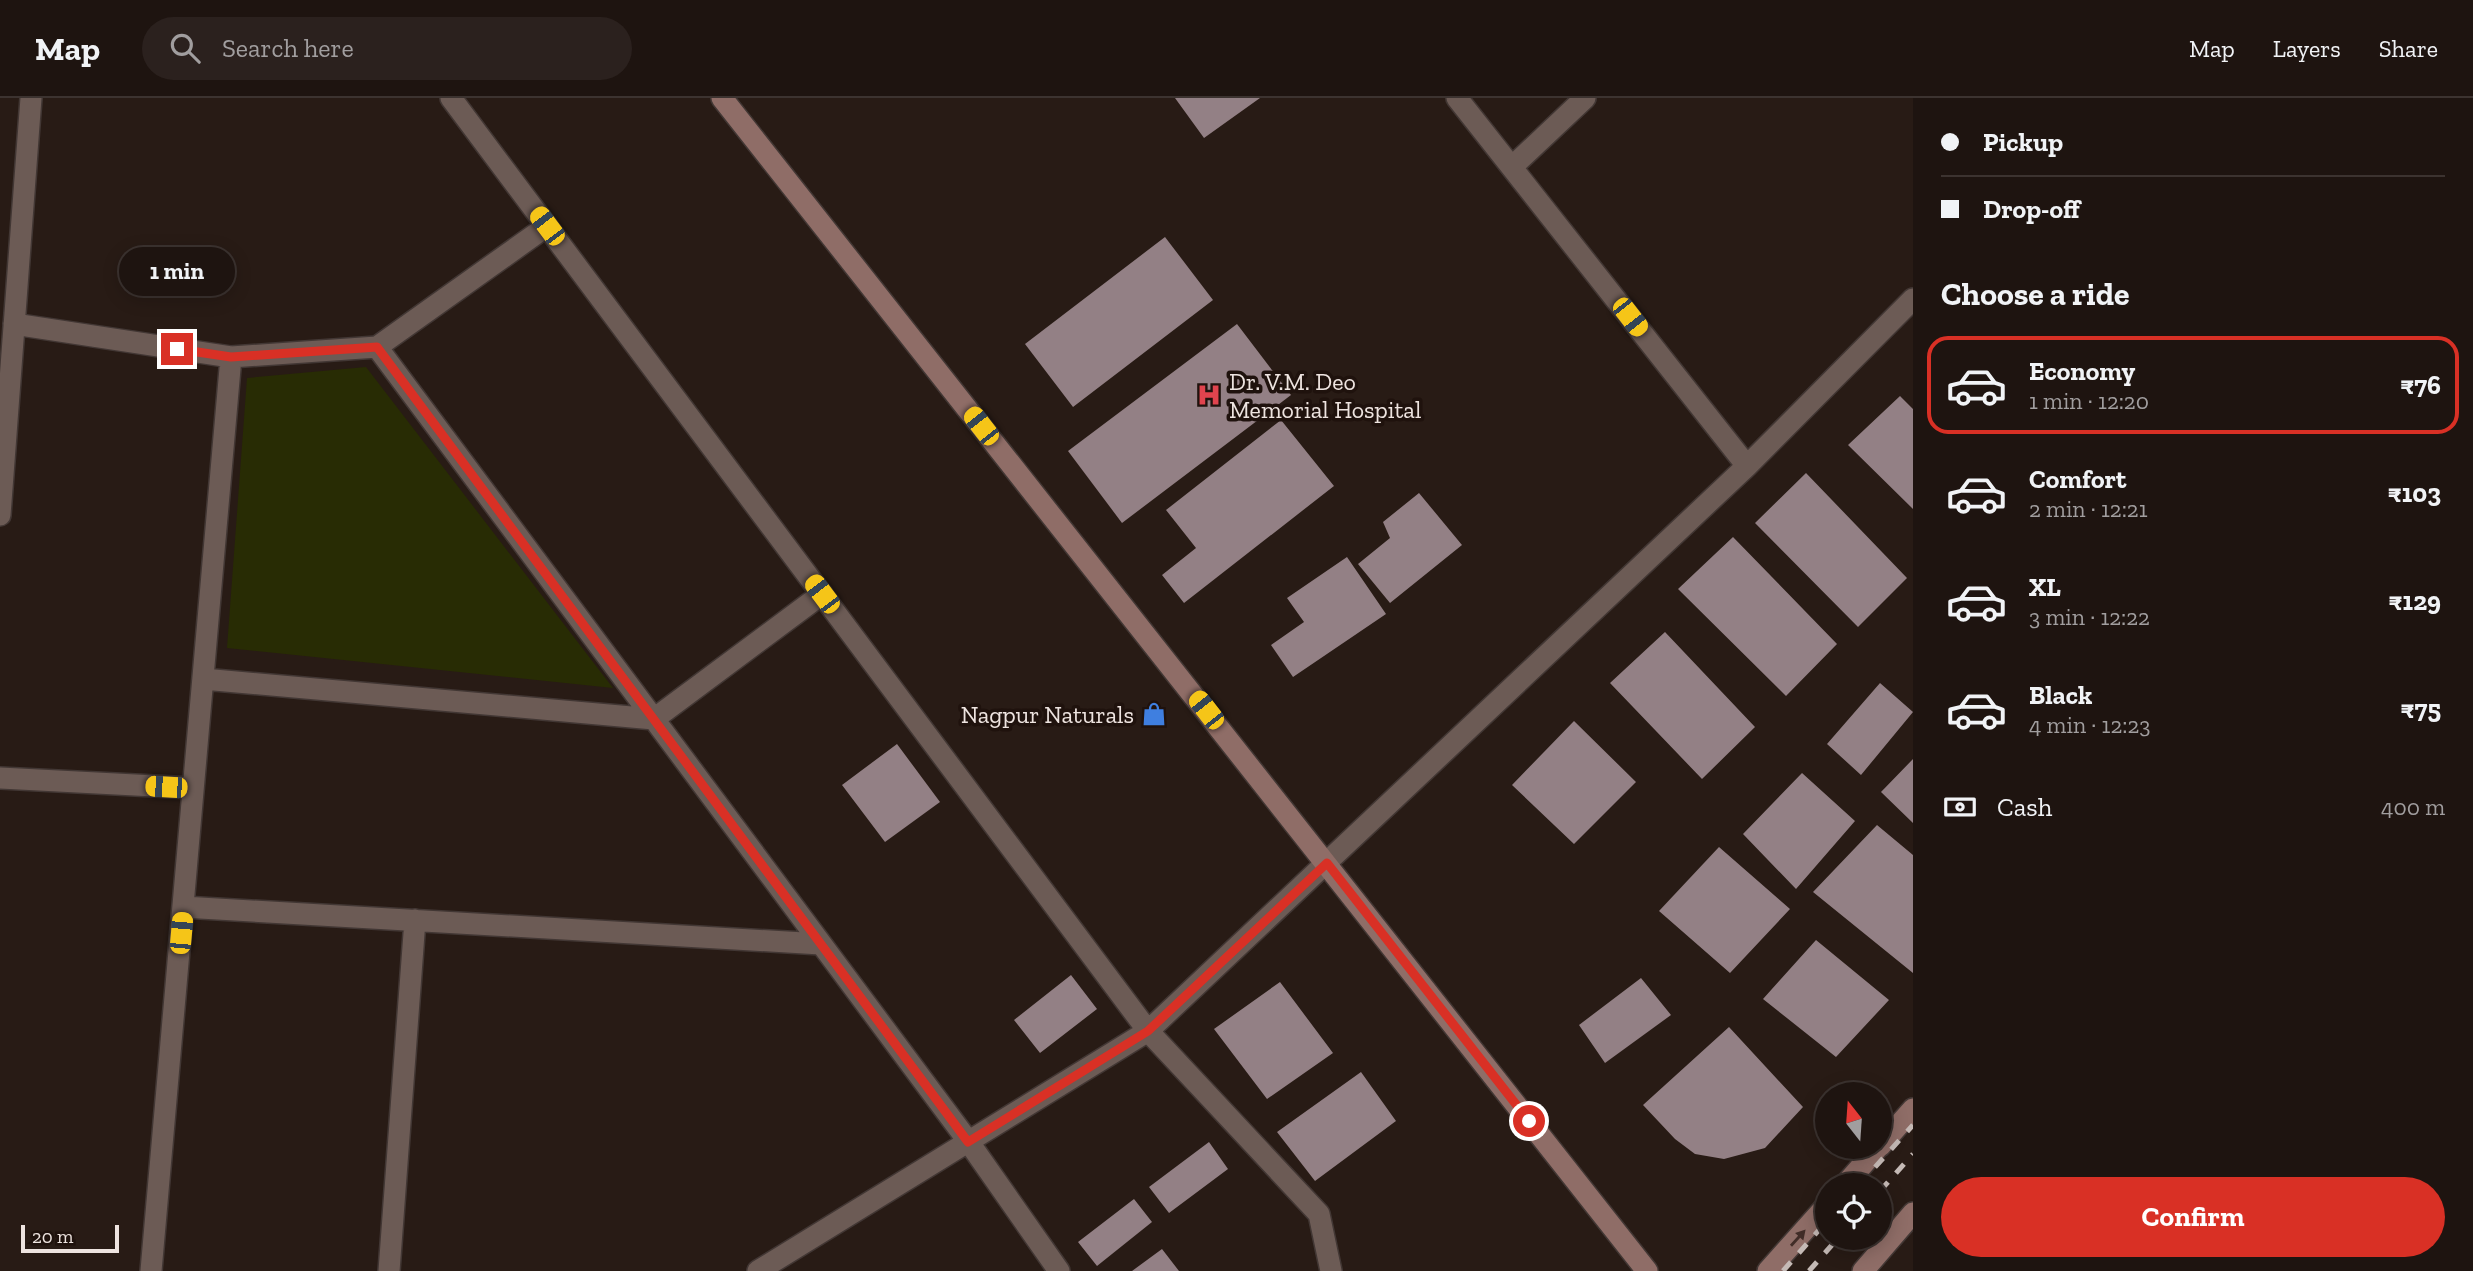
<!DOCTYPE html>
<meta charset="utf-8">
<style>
:root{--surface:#1e1410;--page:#2b211e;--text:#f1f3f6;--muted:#a19e9f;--line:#3c3330;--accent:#d93025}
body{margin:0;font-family:"Zilla Slab",serif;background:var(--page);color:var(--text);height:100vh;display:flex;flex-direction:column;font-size:26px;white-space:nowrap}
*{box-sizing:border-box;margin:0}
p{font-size:23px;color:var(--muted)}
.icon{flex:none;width:38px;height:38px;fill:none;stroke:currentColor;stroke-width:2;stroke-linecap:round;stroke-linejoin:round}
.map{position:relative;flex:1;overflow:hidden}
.details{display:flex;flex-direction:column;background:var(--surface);width:560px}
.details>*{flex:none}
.banner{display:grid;align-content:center;height:154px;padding:0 28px;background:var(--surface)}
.needle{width:46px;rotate:343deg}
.fabs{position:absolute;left:1815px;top:984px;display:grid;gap:14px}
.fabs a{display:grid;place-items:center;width:77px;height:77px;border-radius:50%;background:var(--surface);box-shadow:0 4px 18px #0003,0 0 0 2px var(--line);font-size:35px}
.scale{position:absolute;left:21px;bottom:18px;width:98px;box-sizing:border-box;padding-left:7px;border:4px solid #eee4e0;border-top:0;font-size:19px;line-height:24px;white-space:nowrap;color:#eee4e0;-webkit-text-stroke:5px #1f120d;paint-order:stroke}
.end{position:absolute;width:32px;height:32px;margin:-16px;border:9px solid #d93025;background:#fff;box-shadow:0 0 0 4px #fff}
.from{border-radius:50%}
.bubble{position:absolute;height:49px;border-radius:24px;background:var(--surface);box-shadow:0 4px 18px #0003,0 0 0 2px var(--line);font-size:23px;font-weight:800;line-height:49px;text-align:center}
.car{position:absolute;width:21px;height:42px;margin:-21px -10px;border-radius:9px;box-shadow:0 0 5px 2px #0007;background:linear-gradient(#f5c518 24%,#345 0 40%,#f5c518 0 76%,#345 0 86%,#f5c518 0)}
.banner b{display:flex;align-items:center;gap:24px;height:66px;font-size:26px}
.banner b+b{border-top:2px solid var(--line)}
.banner i{width:18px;height:18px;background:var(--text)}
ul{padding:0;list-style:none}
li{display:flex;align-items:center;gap:21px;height:98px;margin:0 14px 10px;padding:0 14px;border:4px solid transparent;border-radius:21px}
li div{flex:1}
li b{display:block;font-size:26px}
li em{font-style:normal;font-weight:800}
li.current{border-color:var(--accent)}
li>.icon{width:63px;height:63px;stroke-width:1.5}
h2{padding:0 28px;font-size:32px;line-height:84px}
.pay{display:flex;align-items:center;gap:18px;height:77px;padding:0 28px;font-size:26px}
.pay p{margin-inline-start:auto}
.button{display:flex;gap:14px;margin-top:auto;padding:14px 28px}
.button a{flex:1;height:80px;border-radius:42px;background:var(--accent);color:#fff;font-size:28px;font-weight:800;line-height:80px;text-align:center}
header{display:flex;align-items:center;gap:42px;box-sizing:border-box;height:98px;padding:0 35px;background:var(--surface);border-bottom:2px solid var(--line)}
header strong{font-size:33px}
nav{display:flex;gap:38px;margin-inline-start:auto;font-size:24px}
.search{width:490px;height:63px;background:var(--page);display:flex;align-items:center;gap:18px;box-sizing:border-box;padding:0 24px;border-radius:38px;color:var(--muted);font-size:26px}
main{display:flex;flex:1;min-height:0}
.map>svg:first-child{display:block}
</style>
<header>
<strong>Map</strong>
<div class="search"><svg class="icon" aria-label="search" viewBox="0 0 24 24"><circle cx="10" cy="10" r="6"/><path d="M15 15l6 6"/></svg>Search here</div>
<nav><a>Map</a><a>Layers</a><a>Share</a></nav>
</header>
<main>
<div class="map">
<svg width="1913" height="1173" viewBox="0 0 1913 1173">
<rect width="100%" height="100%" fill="#281b15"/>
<!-- green -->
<path fill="#282c04" d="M366,269L613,590L227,550L247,280Z"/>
<!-- building -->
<path fill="#938085" d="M1175,0H1260L1204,40Z
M1165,139L1213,202L1073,309L1025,246Z
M1237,226L1291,297L1122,425L1068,353Z
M1900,298L1913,311V411L1848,347Z
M1281,322L1334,388L1184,505L1162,477L1196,450L1166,412Z
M1806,375L1907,480L1858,529L1755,425Z
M1419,395L1462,447L1390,505L1358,466L1390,440L1383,424Z
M1733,439L1837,546L1786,598L1678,491Z
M1347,459L1386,516L1293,579L1271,547L1304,524L1287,500Z
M1665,534L1755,629L1702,681L1610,585Z
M1880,585L1913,614L1861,677L1827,646Z
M1574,623L1636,684L1574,746L1512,687Z
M897,646L940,704L885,744L842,687Z
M1913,661V725L1881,694Z
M1802,675L1855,723L1796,791L1743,736Z
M1877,727L1913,757V875L1813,794Z
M1719,749L1790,811L1730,875L1659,813Z
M1816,842L1889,902L1836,959L1763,901Z
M1071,877L1097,911L1040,955L1014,922Z
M1641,880L1671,917L1605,965L1579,927Z
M1280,884L1333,955L1267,1001L1214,931Z
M1729,929L1803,1009L1765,1050L1724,1061L1695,1056L1675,1041L1643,1007Z
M1361,974L1396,1023L1315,1083L1277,1034Z
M1209,1044L1228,1071L1169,1115L1149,1089Z
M1134,1101L1152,1124L1097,1168L1078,1144Z
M1162,1151L1179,1173H1132Z"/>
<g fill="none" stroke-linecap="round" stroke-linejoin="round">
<!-- street casing -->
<g stroke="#423734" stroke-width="24">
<path id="street" d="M451,0L1148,933L1319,1116L1331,1173
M1457,0L1747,368
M1512,69L1585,0
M14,226L231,259L377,249L547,128
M377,249L968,1043L1059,1173
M0,417L31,0
M203,581L654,621L822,496
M0,680L193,690
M183,809L821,846
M151,1173L231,259
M389,1173L415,822
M758,1173L1148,933L1747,368L1913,201"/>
</g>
<!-- secondary casing -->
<g stroke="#423734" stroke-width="24">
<path id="secondary" d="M722,0L1647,1173
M1880,1048L1913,1011
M1845,1087L1879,1048
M1768,1173L1827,1107
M1863,1173L1913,1115"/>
</g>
<!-- street -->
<use href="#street" stroke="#6c5b55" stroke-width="21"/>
<!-- secondary -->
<use href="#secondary" stroke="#8f6d67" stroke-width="21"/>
<!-- rail -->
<path stroke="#c5bab6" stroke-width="5" stroke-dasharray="12 12" stroke-linecap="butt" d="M1859,1087L1913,1027
M1880,1093L1913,1056
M1783,1173L1827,1123
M1809,1173L1839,1139"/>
</g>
<!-- one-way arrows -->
<defs><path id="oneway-solid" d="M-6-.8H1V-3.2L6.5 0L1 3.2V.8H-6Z" transform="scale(1.75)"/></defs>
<use fill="#412d28" href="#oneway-solid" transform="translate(1798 1140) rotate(-48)"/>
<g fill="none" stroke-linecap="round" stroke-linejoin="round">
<!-- route -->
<path stroke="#d93025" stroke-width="9" d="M177,251L231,259L377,249L968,1044L1148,933L1327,765L1529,1023"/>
</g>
<!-- icons -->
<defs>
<g id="hospital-bare" transform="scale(1.89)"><path d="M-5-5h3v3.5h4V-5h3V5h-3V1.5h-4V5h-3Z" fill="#e0444e" stroke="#1f120d" stroke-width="2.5" paint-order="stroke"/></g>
<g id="shop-bare" transform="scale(1.89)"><path d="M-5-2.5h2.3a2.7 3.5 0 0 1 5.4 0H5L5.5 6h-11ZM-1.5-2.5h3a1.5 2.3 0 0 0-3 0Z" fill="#3f7fe0" stroke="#1f120d" stroke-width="2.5" paint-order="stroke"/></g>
</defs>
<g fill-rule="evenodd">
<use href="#hospital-bare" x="1209" y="297"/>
<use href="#shop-bare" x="1154" y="616"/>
</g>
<g text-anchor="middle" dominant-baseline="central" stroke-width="7" stroke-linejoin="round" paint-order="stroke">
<!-- poi labels -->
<g font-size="24" fill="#eee4e0" stroke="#1f120d" text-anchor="start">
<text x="1229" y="283">Dr. V.M. Deo<tspan x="1229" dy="28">Memorial Hospital</tspan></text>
<text x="1134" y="616" text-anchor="end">Nagpur Naturals</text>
</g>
</g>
</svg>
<div class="fabs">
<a><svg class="needle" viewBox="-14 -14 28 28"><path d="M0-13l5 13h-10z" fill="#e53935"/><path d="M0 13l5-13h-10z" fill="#a19e9f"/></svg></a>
<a><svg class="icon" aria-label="locate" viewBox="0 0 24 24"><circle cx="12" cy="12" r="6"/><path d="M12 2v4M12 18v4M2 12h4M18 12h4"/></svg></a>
</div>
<div class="scale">20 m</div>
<i class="end from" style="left:1529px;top:1023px"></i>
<i class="end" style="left:177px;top:251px"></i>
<div class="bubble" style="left:119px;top:149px;width:116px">1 min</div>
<i class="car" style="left:547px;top:128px;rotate:323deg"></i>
<i class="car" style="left:1630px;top:219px;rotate:142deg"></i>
<i class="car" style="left:981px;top:328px;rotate:322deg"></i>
<i class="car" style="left:822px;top:496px;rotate:323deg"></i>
<i class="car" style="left:1206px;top:612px;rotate:322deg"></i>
<i class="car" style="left:166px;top:689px;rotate:273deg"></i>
<i class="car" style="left:181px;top:835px;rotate:5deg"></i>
</div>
<section class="details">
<div class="banner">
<b><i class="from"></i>Pickup</b>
<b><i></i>Drop-off</b>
</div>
<h2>Choose a ride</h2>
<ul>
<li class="current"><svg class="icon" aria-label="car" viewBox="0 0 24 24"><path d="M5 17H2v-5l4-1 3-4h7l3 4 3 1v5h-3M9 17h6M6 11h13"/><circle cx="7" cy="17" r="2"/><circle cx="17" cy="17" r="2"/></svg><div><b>Economy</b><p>1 min · 12:20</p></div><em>₹76</em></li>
<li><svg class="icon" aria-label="car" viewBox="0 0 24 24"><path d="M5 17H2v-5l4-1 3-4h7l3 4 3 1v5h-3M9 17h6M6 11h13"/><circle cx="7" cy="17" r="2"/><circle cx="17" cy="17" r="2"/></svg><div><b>Comfort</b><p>2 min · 12:21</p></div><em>₹103</em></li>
<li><svg class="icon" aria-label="car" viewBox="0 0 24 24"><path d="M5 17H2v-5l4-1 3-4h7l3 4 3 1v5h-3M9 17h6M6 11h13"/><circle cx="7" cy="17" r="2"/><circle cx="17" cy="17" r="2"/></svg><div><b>XL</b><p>3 min · 12:22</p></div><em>₹129</em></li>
<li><svg class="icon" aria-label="car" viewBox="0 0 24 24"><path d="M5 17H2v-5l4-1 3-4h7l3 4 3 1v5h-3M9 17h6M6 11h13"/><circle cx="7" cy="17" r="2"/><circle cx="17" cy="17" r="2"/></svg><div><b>Black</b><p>4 min · 12:23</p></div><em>₹75</em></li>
</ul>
<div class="pay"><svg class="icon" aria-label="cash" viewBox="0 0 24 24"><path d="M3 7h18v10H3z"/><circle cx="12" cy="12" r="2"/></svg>Cash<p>400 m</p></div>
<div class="button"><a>Confirm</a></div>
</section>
</main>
